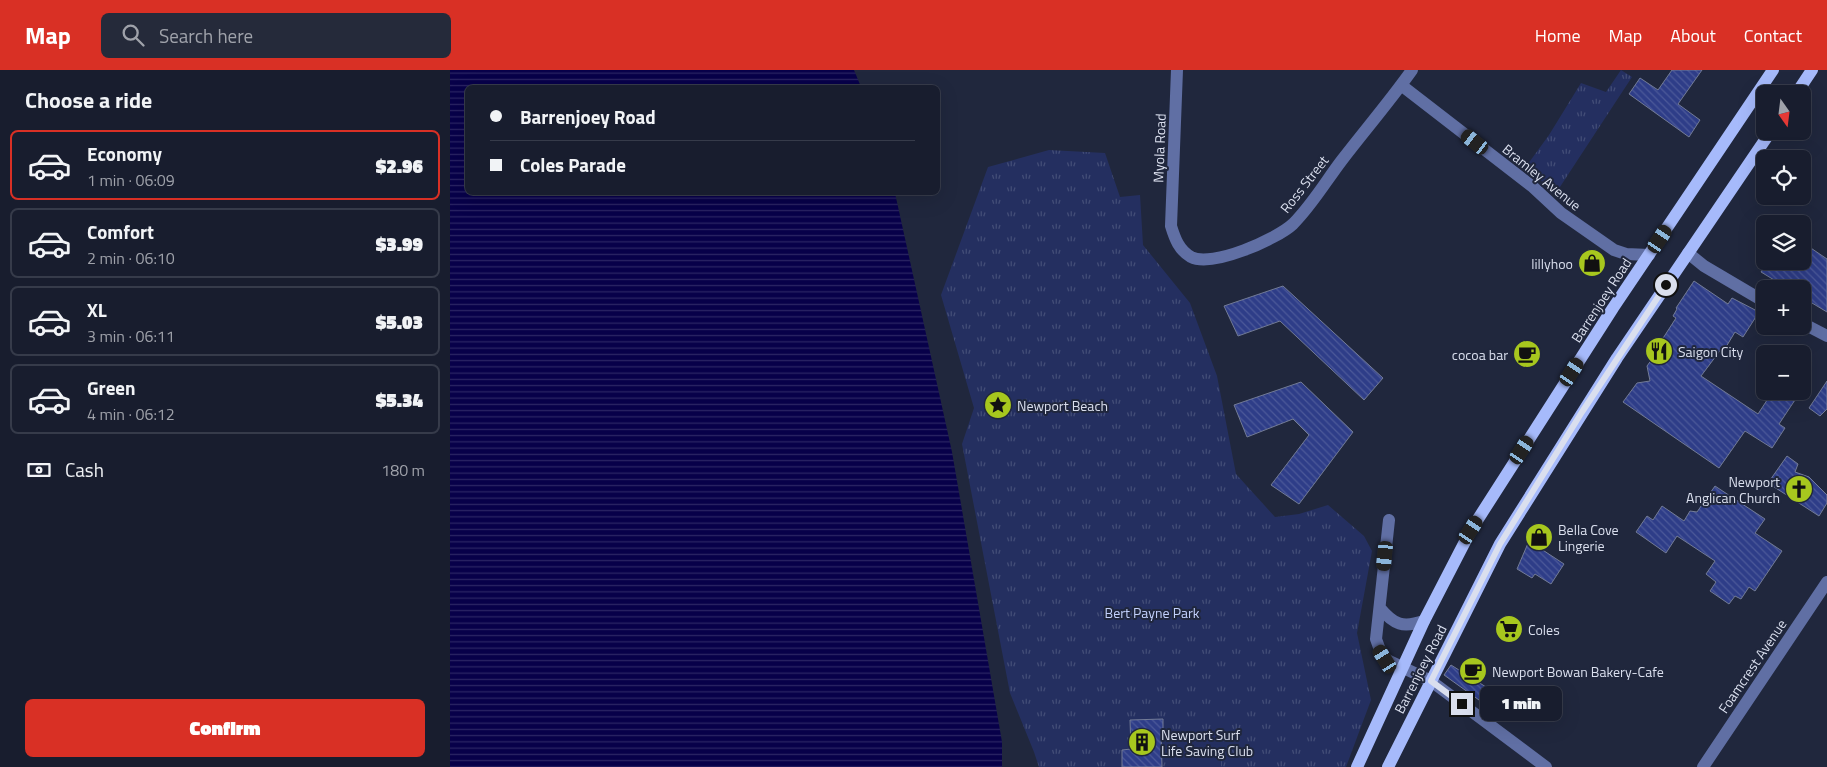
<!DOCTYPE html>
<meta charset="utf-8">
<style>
:root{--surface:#181d2e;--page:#252a3a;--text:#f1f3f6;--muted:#9fa2aa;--line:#363b4a;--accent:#d93025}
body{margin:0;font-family:"Titillium Web",sans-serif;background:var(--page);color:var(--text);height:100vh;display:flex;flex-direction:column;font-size:19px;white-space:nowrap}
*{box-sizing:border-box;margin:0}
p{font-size:16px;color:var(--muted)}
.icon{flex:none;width:28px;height:28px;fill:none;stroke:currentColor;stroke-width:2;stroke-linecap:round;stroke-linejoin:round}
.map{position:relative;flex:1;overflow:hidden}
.sheet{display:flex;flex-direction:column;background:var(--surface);width:450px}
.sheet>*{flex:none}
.top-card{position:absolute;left:15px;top:15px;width:475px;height:110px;border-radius:8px;box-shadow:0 5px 20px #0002,0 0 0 1px var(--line);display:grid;align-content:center;height:110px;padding:0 25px;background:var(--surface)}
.needle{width:32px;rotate:166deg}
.tools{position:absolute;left:1306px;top:15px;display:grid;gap:10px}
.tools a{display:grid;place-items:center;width:55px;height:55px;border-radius:8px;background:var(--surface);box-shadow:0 5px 20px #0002,0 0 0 1px var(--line);font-size:25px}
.end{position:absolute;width:22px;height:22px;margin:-11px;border:6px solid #dadfee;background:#111;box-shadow:0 0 0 2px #111}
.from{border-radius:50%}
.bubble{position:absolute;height:35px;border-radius:8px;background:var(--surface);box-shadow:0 5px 20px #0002,0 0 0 1px var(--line);font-size:16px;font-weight:800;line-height:35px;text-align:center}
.car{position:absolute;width:15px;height:30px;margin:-15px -8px;border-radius:6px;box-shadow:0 0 4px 1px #0007;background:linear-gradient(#222 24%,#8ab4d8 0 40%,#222 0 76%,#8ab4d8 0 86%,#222 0)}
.top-card b{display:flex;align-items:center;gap:18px;height:48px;font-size:19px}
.top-card b+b{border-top:1px solid var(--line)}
.top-card i{width:12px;height:12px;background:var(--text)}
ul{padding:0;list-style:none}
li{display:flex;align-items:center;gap:15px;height:70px;margin:0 10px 8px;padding:0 15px;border:2px solid var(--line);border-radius:8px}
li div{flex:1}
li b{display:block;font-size:19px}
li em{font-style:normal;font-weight:800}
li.active{border-color:var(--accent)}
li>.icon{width:45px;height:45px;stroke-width:1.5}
h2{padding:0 25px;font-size:22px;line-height:60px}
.pay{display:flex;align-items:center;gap:12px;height:55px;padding:0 25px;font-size:19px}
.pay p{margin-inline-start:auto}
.action{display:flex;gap:10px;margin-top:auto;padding:10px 25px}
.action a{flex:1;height:58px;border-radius:8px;background:var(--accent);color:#fff;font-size:20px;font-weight:800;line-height:58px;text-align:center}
header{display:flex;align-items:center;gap:30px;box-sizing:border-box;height:70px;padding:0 25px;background:var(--accent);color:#fff}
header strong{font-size:24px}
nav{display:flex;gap:28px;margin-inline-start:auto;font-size:18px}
.search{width:350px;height:45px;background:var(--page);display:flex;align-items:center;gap:12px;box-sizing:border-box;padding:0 18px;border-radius:8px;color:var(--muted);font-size:19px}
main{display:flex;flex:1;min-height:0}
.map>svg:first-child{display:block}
</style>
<header>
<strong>Map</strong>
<div class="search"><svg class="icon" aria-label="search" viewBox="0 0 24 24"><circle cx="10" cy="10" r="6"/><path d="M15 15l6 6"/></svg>Search here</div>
<nav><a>Home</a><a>Map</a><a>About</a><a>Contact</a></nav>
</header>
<main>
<section class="sheet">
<h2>Choose a ride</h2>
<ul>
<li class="active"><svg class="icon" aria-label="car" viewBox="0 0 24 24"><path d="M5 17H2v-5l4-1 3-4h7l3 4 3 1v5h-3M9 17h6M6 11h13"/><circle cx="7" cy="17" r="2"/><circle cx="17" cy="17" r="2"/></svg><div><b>Economy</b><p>1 min · 06:09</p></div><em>$2.96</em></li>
<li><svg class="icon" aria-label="car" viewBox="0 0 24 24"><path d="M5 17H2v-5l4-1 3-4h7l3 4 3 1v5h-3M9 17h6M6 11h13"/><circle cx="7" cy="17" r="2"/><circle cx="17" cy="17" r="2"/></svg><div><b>Comfort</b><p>2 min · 06:10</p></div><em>$3.99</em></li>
<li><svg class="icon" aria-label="car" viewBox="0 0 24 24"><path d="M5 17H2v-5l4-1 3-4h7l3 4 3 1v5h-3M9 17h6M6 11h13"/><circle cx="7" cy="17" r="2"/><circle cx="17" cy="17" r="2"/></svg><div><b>XL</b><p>3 min · 06:11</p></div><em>$5.03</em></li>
<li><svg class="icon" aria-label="car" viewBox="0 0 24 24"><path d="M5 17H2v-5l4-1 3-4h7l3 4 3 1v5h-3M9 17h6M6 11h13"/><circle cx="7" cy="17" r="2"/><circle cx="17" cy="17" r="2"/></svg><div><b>Green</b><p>4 min · 06:12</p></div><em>$5.34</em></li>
</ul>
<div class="pay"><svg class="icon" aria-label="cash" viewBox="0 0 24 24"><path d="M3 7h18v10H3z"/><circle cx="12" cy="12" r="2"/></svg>Cash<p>180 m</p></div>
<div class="action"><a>Confirm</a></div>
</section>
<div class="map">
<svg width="1377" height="697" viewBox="0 0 1377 697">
<defs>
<pattern id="grass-tufts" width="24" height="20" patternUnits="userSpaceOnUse" patternTransform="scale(1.25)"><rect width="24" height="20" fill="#242f60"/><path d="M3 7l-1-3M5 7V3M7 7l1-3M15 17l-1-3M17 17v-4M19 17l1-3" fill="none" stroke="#434d77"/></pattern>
<pattern id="water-rules" width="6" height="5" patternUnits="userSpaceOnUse" patternTransform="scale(1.25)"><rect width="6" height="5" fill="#070049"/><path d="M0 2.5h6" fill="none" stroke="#2b2564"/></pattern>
<pattern id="building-back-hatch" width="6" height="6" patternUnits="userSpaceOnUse" patternTransform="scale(1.25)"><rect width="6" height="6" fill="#2e3d88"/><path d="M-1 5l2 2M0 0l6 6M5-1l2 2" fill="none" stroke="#4c5999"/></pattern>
</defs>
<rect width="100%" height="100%" fill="#20273d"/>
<!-- grass -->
<path fill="url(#grass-tufts)" d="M1171,0L1182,7L1106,123L1075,98L1099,65L1131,13L1156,22Z
M599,80L655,83L670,127L690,125L693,175L740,233L767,306L786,404L825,447L849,444L878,435L914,466L922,481L907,563L921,630L896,697H589L584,682L560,623L512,374L524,338L491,225L538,97Z"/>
<!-- pitch -->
<path fill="#242f60" d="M732,674L771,675V697H732Z"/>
<!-- water -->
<path fill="url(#water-rules)" d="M0,0H404L411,17L18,18V122L445,123L502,382L552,672V697H0Z"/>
<!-- building -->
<path fill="url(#building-back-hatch)" stroke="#727b96" d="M1222,0H1252L1228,34L1250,50L1239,67L1179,24L1190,8L1208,20Z
M1352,172L1377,189V242L1352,227V219H1339L1311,202L1318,191H1352Z
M1244,211L1278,234L1282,228L1309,242L1293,267L1285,262L1276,277L1274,276L1272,278L1251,306L1308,344L1323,321H1332L1345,330L1329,354L1335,358L1322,378L1295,361L1269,398L1173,332L1187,313L1200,311L1197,296L1210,278L1208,276L1226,248L1223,246L1227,239L1226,238Z
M833,216L933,308L914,330L830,251L788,266L774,236Z
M1377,311V339L1370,346L1359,338Z
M851,312L903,362L849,434L821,415L859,365L843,349L797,367L784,335Z
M1337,386L1348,394L1345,402L1359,407L1377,425V433L1369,446L1318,413Z
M1265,416L1315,449L1305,463L1332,481L1305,521L1299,517L1291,529L1285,526L1279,534L1260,521L1266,512L1256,504L1265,491L1227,466L1216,483L1186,462L1197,446L1203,450L1212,436L1234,451L1240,441L1247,442Z
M1079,471L1114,494L1101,514L1085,504L1082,508L1067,499Z
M1001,595L1044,622L1036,635L994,605Z
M713,649V663L711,664L712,697H672V680L681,679L680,650Z"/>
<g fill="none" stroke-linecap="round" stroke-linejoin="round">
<!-- minor -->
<path stroke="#606fa4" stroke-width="12" d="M727,0L721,156C725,169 729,180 741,187C762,198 827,169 843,154C862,135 876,111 892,90C915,60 940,31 962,0
M951,15L1083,117L1111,143L1164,180L1176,184L1199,185
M1238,183L1254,196L1315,232
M1352,253L1377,266
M939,450L926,569L930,580L935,589L981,611L1096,697
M930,538C944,555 953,558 974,551
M1253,697L1377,512"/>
<!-- major -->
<path stroke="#a6bafb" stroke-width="12" d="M1346,24L1362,0
M907,697L974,551L1021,460L1163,238L1323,0
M938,697L1050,474L1167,288L1321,61"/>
</g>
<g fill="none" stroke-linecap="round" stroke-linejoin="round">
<!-- route -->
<path stroke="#dadfee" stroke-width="6" d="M1012,634L981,611L1050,474L1132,342L1216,215"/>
</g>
<!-- icons -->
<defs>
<g id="shop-disc" transform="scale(1.4375)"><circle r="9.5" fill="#a7c71e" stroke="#20273d"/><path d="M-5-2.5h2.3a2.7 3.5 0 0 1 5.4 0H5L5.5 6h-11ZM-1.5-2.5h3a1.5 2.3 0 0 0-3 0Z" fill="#111"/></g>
<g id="restaurant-disc" transform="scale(1.4375)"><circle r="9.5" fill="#a7c71e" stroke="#20273d"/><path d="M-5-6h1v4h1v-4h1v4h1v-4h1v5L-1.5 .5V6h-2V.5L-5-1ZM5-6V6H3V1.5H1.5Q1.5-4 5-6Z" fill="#111"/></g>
<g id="cafe-disc" transform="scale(1.4375)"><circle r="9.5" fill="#a7c71e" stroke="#20273d"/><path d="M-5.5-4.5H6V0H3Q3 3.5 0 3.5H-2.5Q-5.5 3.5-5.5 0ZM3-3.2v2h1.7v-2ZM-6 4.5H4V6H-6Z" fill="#111"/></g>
<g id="sight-disc" transform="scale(1.4375)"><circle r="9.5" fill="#a7c71e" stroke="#20273d"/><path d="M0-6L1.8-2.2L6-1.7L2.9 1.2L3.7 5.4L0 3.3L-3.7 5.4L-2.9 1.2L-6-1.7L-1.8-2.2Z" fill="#111"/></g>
<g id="church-disc" transform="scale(1.4375)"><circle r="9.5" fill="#a7c71e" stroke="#20273d"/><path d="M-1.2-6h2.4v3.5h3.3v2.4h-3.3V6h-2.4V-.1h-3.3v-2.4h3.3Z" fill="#111"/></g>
<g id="supermarket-disc" transform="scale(1.4375)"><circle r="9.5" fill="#a7c71e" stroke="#20273d"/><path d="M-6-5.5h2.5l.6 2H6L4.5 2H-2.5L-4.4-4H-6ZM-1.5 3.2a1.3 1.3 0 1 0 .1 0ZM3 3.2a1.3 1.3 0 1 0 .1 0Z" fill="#111"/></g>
<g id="building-disc" transform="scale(1.4375)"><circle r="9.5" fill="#a7c71e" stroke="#20273d"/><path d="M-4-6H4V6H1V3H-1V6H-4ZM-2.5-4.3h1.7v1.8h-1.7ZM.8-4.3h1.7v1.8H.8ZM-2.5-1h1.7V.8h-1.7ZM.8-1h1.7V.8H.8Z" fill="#111"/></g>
</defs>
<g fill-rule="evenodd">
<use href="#shop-disc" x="1142" y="193"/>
<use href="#restaurant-disc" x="1209" y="281"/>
<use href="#cafe-disc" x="1077" y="284"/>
<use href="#sight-disc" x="548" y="335"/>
<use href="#church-disc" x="1349" y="419"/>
<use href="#shop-disc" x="1089" y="467"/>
<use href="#supermarket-disc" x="1059" y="559"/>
<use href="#cafe-disc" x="1023" y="601"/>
<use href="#building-disc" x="692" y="672"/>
</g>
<g text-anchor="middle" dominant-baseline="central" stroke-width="4" stroke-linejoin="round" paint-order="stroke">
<!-- street labels -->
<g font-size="14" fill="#dadfee" stroke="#20273d">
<text transform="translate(709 78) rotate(-88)">Myola Road</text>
<text transform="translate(1092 107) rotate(39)">Bramley Avenue</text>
<text transform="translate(854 114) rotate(-52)">Ross Street</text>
<text transform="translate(1151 230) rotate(-57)">Barrenjoey Road</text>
<text transform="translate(1302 596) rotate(-56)">Foamcrest Avenue</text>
<text transform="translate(970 599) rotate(-63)">Barrenjoey Road</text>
</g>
<!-- poi labels -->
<g font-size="14" fill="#dadfee" stroke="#20273d" text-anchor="start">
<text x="1123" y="193" text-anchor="end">lillyhoo</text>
<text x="1228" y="281">Saigon City</text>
<text x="1058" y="284" text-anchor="end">cocoa bar</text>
<text x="567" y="335">Newport Beach</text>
<text x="1330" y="411" text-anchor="end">Newport<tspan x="1330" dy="16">Anglican Church</tspan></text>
<text x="1108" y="459">Bella Cove<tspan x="1108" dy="16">Lingerie</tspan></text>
<text x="1078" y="559">Coles</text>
<text x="1042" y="601">Newport Bowan Bakery-Cafe</text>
<text x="711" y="664">Newport Surf<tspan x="711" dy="16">Life Saving Club</tspan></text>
</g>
<!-- park labels -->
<g font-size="14" fill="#c2d0fc" stroke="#20273d">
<text x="702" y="542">Bert Payne Park</text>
</g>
</g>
</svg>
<div class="tools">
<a><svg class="needle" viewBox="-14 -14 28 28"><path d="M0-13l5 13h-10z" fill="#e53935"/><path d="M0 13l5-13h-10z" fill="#9fa2aa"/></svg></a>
<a><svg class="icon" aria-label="locate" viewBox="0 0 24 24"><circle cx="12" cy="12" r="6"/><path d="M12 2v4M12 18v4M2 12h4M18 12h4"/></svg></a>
<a><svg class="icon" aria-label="layers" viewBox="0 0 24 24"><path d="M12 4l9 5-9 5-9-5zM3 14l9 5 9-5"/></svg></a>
<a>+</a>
<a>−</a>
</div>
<i class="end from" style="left:1216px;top:215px"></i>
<i class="end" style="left:1012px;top:634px"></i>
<div class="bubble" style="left:1030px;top:616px;width:82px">1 min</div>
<i class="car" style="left:1025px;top:72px;rotate:308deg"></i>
<i class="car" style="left:1210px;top:169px;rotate:34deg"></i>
<i class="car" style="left:1122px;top:302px;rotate:33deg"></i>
<i class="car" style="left:1072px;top:380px;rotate:33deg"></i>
<i class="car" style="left:1021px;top:460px;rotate:33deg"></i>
<i class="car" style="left:935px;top:486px;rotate:186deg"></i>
<i class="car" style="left:935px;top:589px;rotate:328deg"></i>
<div class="top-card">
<b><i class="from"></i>Barrenjoey Road</b>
<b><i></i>Coles Parade</b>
</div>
</div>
</main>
